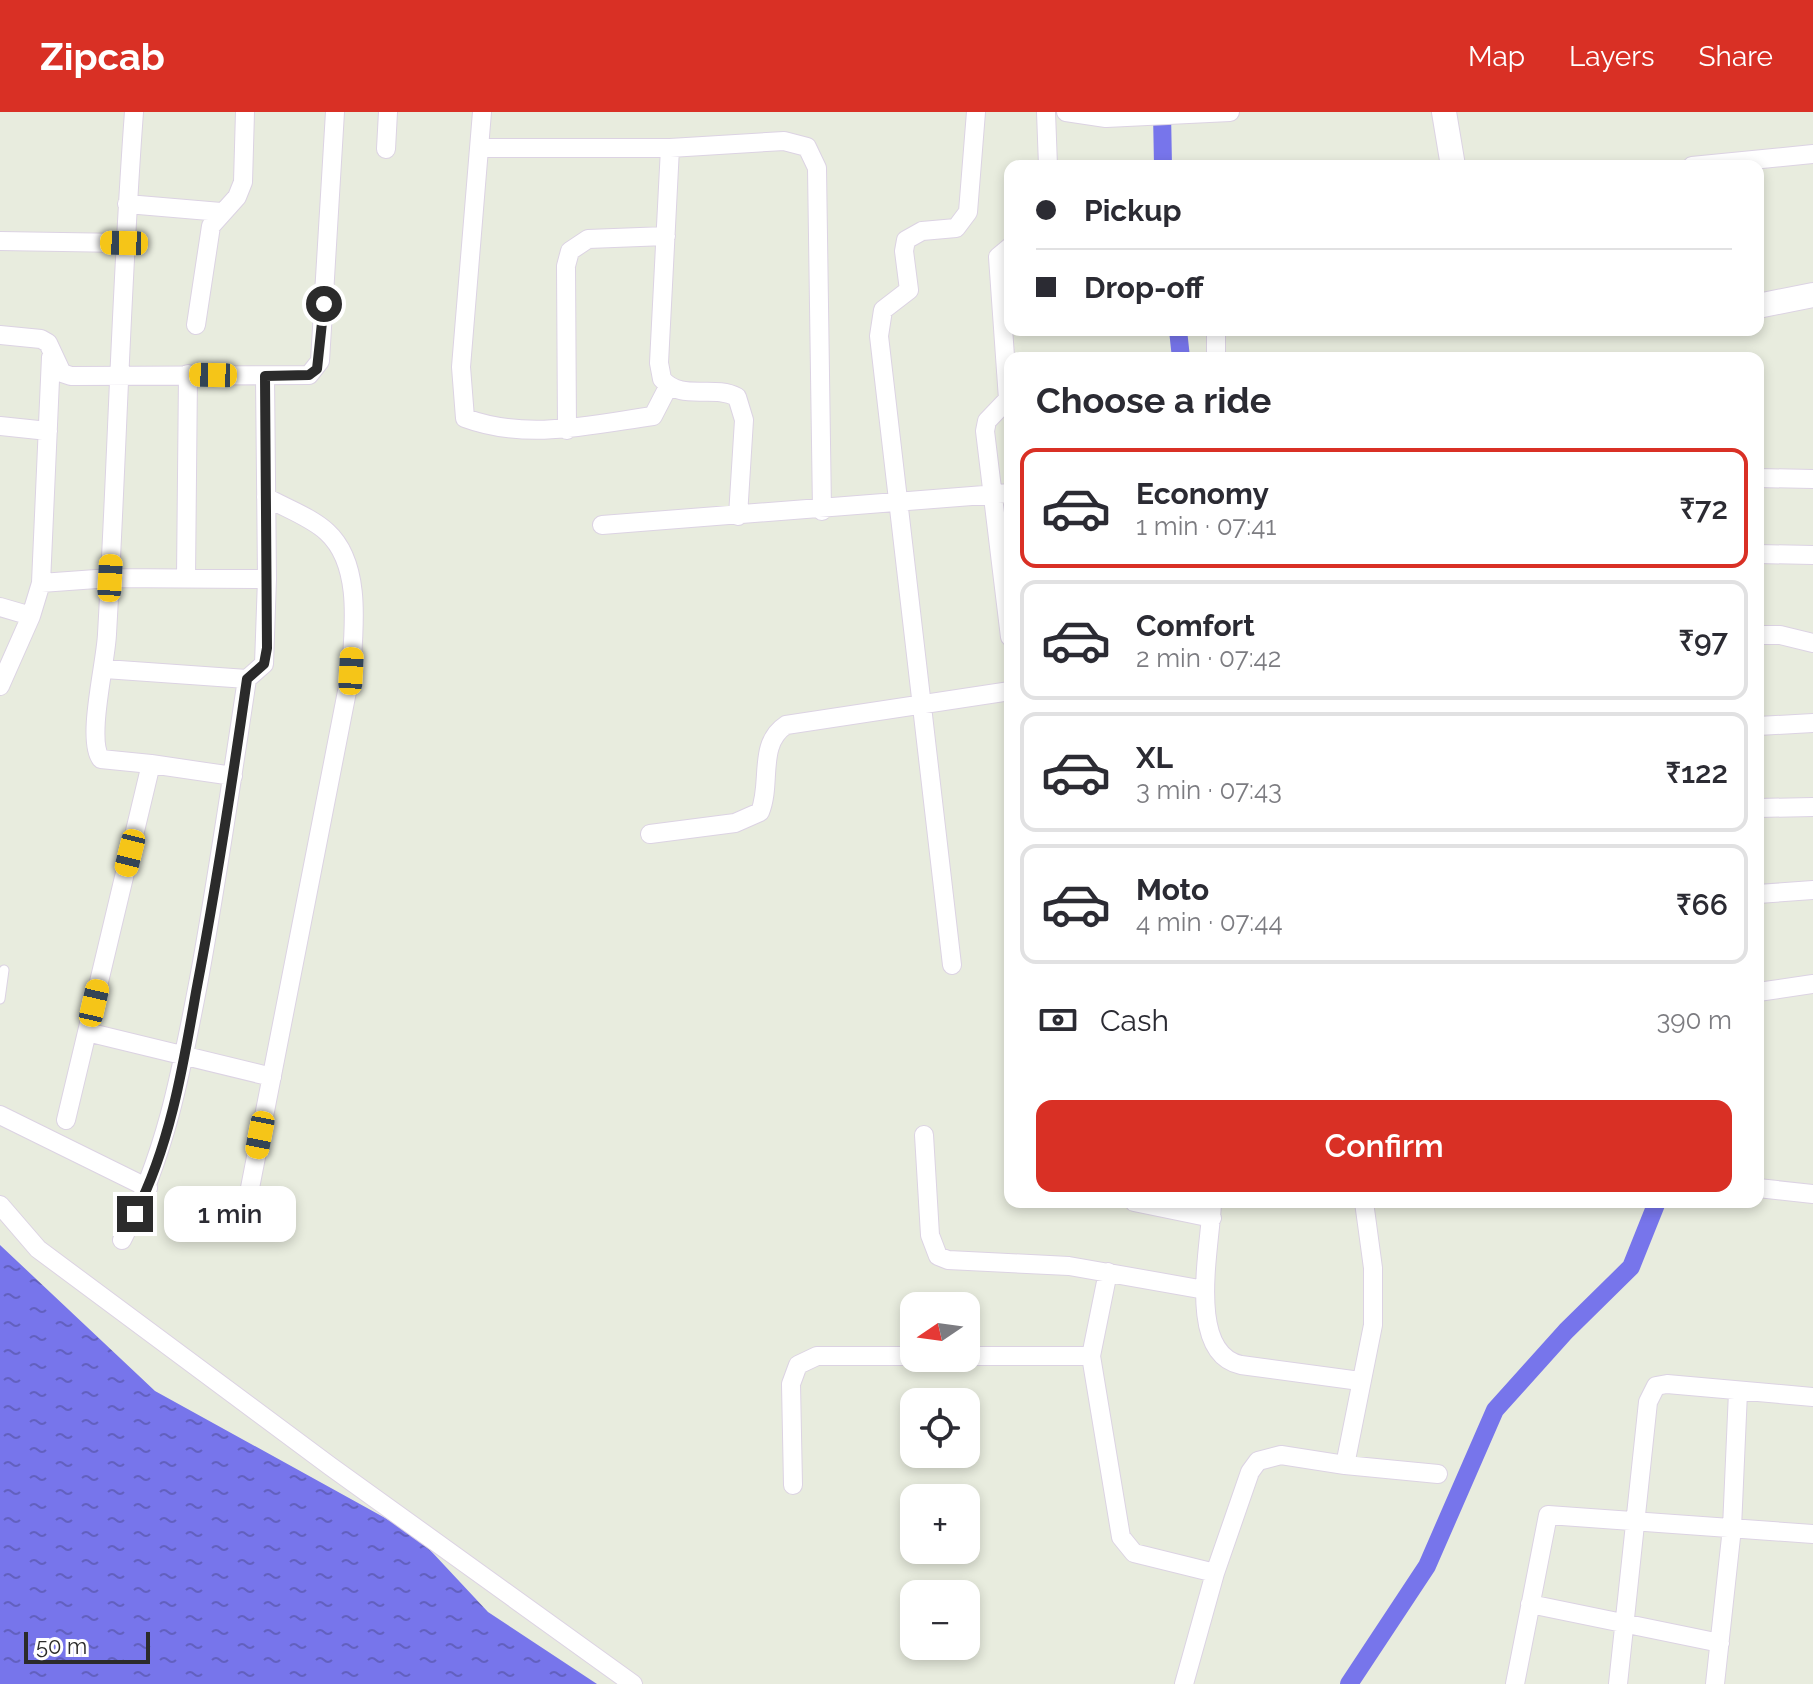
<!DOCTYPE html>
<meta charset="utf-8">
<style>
:root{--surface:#fff;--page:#f2f2f3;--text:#2b2b33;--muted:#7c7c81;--line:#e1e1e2;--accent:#d93025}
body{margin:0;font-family:Raleway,sans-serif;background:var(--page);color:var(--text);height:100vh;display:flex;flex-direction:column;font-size:30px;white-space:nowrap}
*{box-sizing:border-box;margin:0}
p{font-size:26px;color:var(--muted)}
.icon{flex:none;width:44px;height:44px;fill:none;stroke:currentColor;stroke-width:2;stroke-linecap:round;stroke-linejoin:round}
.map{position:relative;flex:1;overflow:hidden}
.side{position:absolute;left:1004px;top:240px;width:760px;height:856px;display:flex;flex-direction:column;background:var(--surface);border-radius:16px;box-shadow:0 4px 12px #0003}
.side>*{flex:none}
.hud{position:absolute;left:1004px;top:48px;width:760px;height:176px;border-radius:16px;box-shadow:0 4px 12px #0003;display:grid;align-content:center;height:176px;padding:0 32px;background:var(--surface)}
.needle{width:52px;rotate:257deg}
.controls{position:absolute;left:900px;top:1180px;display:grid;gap:16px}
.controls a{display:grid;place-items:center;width:80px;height:80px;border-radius:16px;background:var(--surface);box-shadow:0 4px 12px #0003;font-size:40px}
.scale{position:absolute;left:24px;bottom:20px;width:126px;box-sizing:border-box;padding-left:8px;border:4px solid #2b2b2b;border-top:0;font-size:22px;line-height:28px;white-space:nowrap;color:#2b2b2b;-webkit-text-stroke:6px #fff;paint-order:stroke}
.end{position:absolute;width:36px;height:36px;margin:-18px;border:10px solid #2b2b2b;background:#fff;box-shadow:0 0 0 4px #fff}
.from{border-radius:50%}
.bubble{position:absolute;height:56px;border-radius:16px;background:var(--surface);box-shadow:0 4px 12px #0003;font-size:26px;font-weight:600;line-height:56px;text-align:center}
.car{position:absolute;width:24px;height:48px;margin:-24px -12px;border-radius:10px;box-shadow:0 0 6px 2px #0007;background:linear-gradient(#f5c518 24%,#345 0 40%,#f5c518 0 76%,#345 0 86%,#f5c518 0)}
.hud b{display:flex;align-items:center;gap:28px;height:76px;font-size:30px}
.hud b+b{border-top:2px solid var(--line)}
.hud i{width:20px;height:20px;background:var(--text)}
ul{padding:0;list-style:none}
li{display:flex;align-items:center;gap:24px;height:120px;margin:0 16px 12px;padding:0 16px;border:4px solid var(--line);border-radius:16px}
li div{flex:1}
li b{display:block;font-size:30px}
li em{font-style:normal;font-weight:600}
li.selected{border-color:var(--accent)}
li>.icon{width:72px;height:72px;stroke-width:1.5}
h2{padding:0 32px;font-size:36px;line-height:96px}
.pay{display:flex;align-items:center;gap:20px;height:88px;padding:0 32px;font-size:30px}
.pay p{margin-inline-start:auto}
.button{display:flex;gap:16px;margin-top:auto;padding:16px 32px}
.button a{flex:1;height:92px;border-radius:16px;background:var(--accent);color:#fff;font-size:32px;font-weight:600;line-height:92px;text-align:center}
header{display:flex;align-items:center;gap:48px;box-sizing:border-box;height:112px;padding:0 40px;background:var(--accent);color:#fff}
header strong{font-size:38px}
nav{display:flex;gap:44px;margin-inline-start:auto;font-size:28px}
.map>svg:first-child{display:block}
</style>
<header>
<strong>Zipcab</strong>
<nav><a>Map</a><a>Layers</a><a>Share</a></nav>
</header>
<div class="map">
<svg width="1813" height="1572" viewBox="0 0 1813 1572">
<defs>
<pattern id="water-ripples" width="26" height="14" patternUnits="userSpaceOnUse" patternTransform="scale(2)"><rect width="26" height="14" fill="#7775eb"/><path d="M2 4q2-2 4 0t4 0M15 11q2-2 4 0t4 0" fill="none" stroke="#6260bf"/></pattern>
</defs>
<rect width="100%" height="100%" fill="#e8ecde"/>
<!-- water -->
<path fill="url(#water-ripples)" d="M0,1133L155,1279L416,1423L488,1500L597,1572H0Z"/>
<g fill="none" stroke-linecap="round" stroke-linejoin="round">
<!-- canal -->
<path stroke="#7775eb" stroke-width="18" d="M1162,0L1163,54
M1178,218L1181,246
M1349,1572L1427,1454L1495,1298L1566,1219L1631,1155L1657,1090"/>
<!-- service casing -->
<g stroke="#dcd3e3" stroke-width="11">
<path id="service" d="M0,887L4,858"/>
</g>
<!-- minor casing -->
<g stroke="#dcd3e3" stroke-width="20">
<path id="minor" d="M482,0L461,255L465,306C527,329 590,313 653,304L668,275
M1046,0L1048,54
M1066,0L1106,6L1230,0
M479,36H670L784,29L807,35L817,56L822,399
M670,36L659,251L662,267C681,290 713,272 737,285L744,308L738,404
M386,37L388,0
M1692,54L1813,42
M127,92L221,100
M0,129L124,131
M1010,135L998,145L1008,287L987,309L985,319L1010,525
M196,213L211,114L237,85L243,70L245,0
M1216,218V246
M0,223L41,227L48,231L62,261L71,264L309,263L320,249L335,0
M0,314L48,319
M567,318L566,154L570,139L588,127L666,124
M1758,366L1813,367
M602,413L1010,381
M1758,442L1813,443
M186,466L188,262
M41,471L110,466L267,467
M0,495L31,504
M1758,523H1780L1813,531
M105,557L247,567L264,552L267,467L265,264
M0,574L31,504L41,471L51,245
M1758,614L1813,611
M151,652L233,664
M1758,696L1813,695
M650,722L735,711L760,700C772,671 757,632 786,613L1010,579
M1758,782L1813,778
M952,853L879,224L883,198L909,178L904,139L906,128L922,119L956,116L968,100L976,0
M1758,880L1813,872
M87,920L272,965
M0,1003L148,1076
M66,1008L151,652L101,647C86,628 106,550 107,522C117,348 121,174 134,0
M924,1023L930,1123L938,1144L948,1148L1069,1154L1205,1178
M1758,1076L1813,1082
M249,1081L351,559C354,516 362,452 327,420C311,405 285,396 266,385
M1134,1090L1212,1106
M1212,1090C1211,1132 1185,1241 1241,1253L1360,1269
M0,1093L38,1137L330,1354L633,1572
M122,1128C166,1042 181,961 199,867C217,768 232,667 247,567
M1108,1160L1091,1244L1121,1425L1134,1441L1215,1461
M966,1244H1091
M1345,1353L1373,1213V1156L1364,1090
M793,1373L791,1272L798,1253L817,1244H914
M1530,1492L1720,1531
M1184,1572L1215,1461L1250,1360L1258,1349L1281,1343L1345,1353L1438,1362
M1515,1572L1548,1403L1813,1422
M1618,1572L1648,1290L1656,1274L1667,1272L1813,1285
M1715,1572L1732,1416L1738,1280"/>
</g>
<!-- secondary casing -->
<g stroke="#dcd3e3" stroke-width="26">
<path id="secondary" d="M1444,0L1453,54
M1758,194L1813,183"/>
</g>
<!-- service -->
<use href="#service" stroke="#fff" stroke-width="9"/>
<!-- minor -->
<use href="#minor" stroke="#fff" stroke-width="18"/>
<!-- secondary -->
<use href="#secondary" stroke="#fff" stroke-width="24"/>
</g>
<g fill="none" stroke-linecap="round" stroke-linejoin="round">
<!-- route -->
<path stroke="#2b2b2b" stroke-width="10" d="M135,1102C170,1034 183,955 196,880C216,776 232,672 247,567L264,552L267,536L265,264L309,263L317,257L324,192"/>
</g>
</svg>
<div class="controls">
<a><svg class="needle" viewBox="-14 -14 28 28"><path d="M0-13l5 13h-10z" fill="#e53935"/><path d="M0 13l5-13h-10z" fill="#7c7c81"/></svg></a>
<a><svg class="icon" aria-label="locate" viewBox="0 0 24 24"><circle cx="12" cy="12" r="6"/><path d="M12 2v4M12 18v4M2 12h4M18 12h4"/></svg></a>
<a>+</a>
<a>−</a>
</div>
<div class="scale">50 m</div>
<i class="end from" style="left:324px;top:192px"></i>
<i class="end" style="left:135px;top:1102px"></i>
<div class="bubble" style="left:164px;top:1074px;width:132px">1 min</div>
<i class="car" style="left:124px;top:131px;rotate:271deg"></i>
<i class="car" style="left:213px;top:263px;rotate:271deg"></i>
<i class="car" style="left:110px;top:466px;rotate:3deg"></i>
<i class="car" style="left:351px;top:559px;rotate:3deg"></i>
<i class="car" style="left:130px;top:741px;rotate:194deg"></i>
<i class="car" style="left:94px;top:891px;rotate:13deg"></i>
<i class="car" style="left:260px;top:1023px;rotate:191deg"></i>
<div class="hud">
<b><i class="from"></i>Pickup</b>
<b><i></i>Drop-off</b>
</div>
<section class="side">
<h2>Choose a ride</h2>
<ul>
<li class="selected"><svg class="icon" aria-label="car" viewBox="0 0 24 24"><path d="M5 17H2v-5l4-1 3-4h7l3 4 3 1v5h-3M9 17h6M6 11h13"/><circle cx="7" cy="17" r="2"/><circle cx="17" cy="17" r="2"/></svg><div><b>Economy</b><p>1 min · 07:41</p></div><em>₹72</em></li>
<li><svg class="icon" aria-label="car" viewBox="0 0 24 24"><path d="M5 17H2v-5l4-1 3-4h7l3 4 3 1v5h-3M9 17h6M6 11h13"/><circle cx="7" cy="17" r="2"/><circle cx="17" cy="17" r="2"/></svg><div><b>Comfort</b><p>2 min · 07:42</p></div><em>₹97</em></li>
<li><svg class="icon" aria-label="car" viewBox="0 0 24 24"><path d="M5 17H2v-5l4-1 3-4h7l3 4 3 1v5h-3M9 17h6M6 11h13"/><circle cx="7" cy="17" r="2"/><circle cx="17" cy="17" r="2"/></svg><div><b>XL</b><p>3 min · 07:43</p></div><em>₹122</em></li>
<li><svg class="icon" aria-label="car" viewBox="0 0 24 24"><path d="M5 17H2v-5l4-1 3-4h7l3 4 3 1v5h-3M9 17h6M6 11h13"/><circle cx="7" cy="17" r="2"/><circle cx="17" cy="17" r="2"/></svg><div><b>Moto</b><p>4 min · 07:44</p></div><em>₹66</em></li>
</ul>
<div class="pay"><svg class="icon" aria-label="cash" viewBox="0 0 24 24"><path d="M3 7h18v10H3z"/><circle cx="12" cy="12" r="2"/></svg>Cash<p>390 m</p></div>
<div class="button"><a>Confirm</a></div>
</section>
</div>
